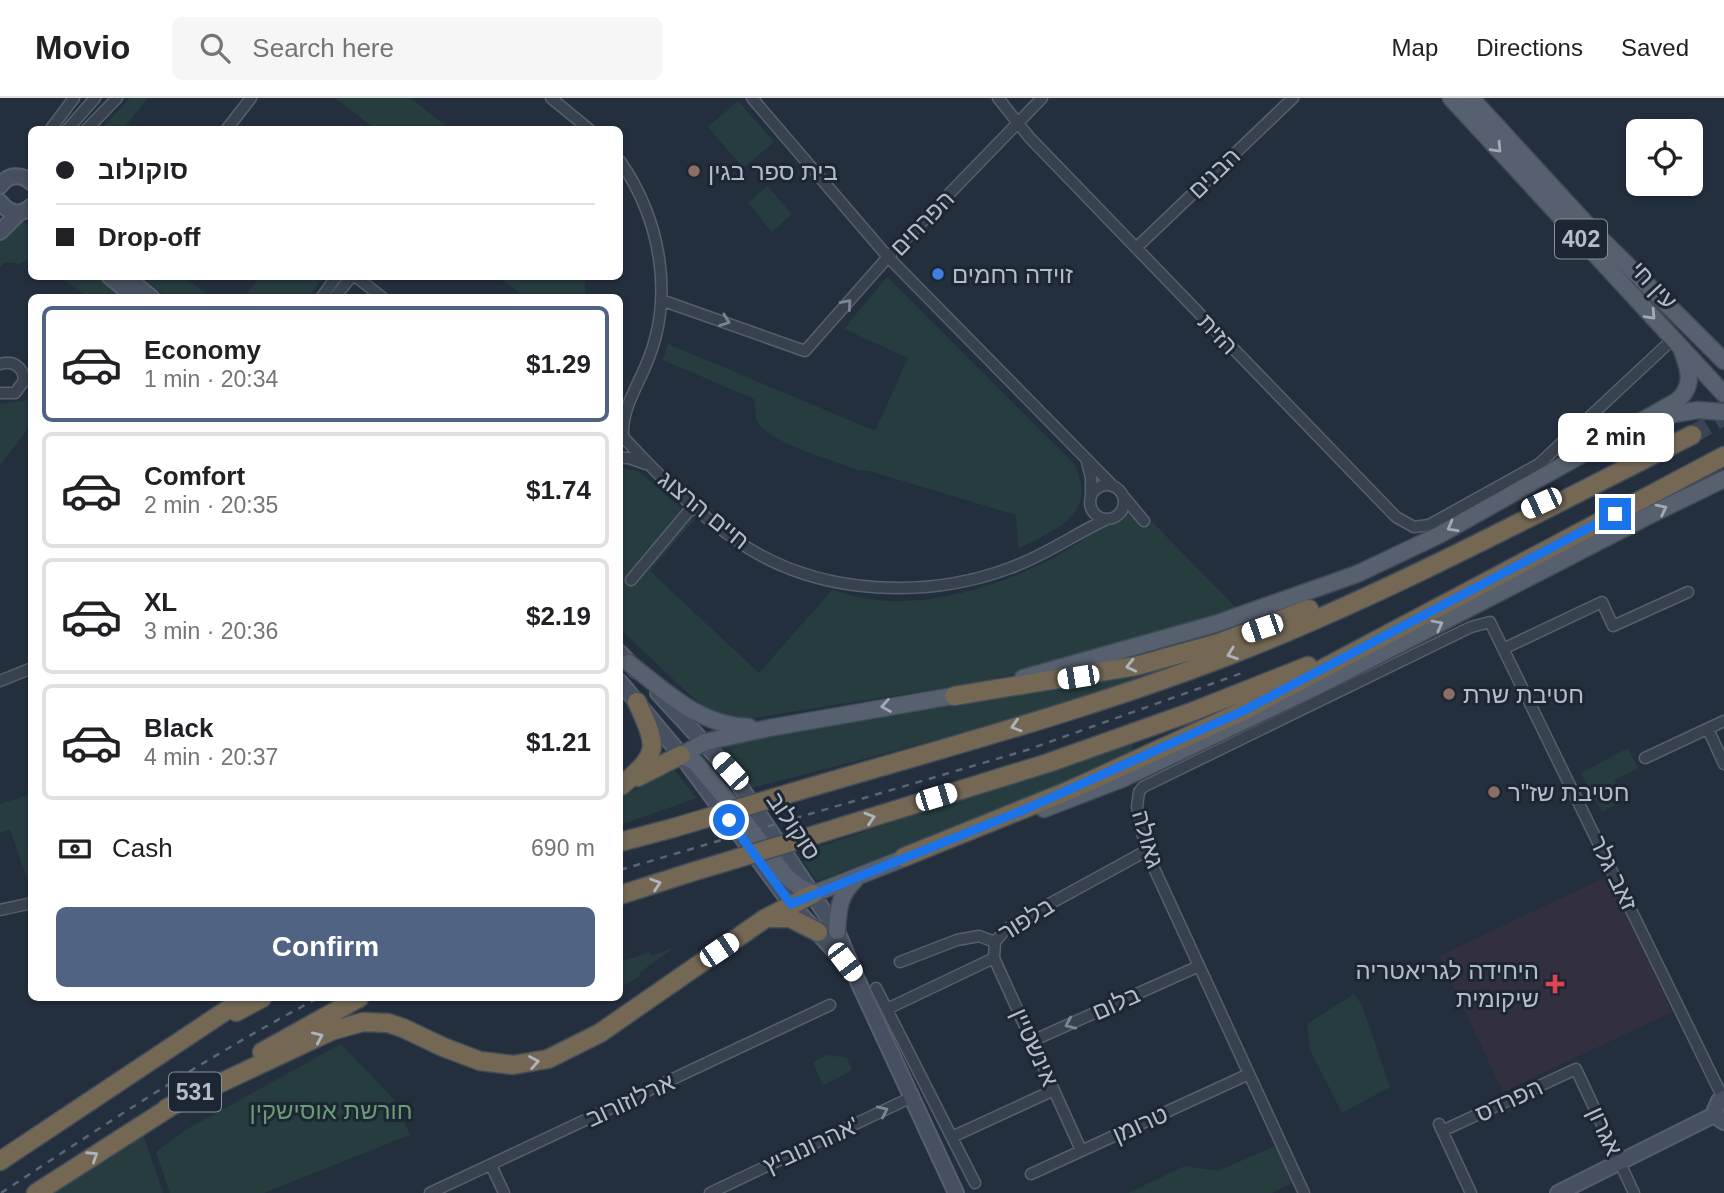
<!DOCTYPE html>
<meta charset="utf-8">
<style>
:root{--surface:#fff;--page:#f6f6f6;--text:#202124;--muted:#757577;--line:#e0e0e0;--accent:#506383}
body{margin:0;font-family:Arial,"Noto Sans Hebrew",sans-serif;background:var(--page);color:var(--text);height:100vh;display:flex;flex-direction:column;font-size:26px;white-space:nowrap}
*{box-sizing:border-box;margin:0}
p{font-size:23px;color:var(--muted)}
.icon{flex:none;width:38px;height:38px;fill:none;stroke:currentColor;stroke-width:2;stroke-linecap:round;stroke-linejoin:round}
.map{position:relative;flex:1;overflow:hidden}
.drawer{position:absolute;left:28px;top:196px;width:595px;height:707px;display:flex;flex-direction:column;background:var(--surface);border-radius:10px;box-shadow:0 2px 5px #0004}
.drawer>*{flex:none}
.top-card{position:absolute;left:28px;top:28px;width:595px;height:154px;border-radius:10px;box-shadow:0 2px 5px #0004;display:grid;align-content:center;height:154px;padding:0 28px;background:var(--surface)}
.controls{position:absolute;left:1626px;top:21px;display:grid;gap:14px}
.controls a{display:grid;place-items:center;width:77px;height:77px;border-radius:10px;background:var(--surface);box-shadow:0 2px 5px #0004;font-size:35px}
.end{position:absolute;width:32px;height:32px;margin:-16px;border:9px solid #1a73e8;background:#fff;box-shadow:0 0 0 4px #fff}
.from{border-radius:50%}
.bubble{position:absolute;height:49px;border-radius:10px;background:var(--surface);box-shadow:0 2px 5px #0004;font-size:23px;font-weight:700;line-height:49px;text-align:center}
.car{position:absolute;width:21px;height:42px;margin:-21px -10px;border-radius:9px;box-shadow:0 0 5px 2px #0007;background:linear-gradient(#fff 24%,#345 0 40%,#fff 0 76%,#345 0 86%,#fff 0)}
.top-card b{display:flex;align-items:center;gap:24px;height:66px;font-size:26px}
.top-card b+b{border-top:2px solid var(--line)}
.top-card i{width:18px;height:18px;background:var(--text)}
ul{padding:12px 0 0;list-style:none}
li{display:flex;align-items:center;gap:21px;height:116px;margin:0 14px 10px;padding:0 14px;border:4px solid var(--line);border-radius:10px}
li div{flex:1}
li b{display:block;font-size:26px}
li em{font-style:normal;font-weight:700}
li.selected{border-color:var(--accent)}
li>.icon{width:63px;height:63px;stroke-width:1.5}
.pay{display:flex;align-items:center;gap:18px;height:77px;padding:0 28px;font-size:26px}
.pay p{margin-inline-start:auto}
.button{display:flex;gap:14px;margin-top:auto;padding:14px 28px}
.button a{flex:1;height:80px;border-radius:10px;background:var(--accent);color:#fff;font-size:28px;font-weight:700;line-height:80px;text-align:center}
header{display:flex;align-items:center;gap:42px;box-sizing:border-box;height:98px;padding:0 35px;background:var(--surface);border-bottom:2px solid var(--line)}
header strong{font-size:33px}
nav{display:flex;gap:38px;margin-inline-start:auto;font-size:24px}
.search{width:490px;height:63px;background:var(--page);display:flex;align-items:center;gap:18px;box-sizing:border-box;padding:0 24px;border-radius:10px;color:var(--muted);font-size:26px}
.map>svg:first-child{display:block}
</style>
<header>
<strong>Movio</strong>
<div class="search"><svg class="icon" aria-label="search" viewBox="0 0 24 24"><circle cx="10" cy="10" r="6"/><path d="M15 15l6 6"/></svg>Search here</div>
<nav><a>Map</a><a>Directions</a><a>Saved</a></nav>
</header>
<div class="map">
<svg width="1724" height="1095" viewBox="0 0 1724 1095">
<rect width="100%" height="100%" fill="#242f3e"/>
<!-- medical -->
<path fill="#32303f" d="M1608,778L1672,914L1503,994L1439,858Z"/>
<!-- green -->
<path fill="#263c3f" d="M130,0H148L123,31H101Z
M335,0H410L450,31H375Z
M738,3L774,44L743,70L708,29Z
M767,88L792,116L772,134L748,105Z
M20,123L32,128L31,160L19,166L5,164L0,170V143Z
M59,179H97L125,199H88Z
M140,179H183L212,199H167Z
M260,179V178L323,179L309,199H244Z
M498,179H584L586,199H526Z
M887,179L1074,366C1099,417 1056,431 1018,451L1016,417L869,373L858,372C834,362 769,346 757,323C755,317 755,307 754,301L663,262L668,246L875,333L908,260L844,231Z
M31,302V327L0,367V306Z
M621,369L640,374L694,422L650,473L759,575L832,492C842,494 852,498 863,500C926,512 1004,487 1059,457C1080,445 1100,429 1122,417L1126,397L1241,515L1147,544L975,585L752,620H726L705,611L620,531Z
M1154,570V577C1021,623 884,655 748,691L717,650L766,635L953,606Z
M1133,643L1131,654L1006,713L817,783L798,756Z
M1628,650L1638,670L1614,682L1624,702L1602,714L1581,675Z
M674,672L697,700L620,727V700Z
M31,696H32L31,793L10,731L0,735V706Z
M675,849L640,874L639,879L626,886L620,887V864L650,854L651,858Z
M1354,896L1362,907L1390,989L1342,1015L1310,952L1307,926Z
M341,946L394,1001L410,1037L264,1095H170L156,1054L187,1031Z
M828,957L847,960L852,972L823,988L813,964Z
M143,1036L163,1095H52Z
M1275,1048L1293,1085L1272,1095H1128L1185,1068L1218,1073Z"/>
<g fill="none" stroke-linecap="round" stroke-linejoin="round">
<!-- highway-tunnel -->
<path stroke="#3a4453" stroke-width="18" stroke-dasharray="18 9" stroke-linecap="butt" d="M1692,337L1724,318"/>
<!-- street casing -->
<g stroke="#565f6c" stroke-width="13">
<path id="street" d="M551,0L590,32
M752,0L888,159L1114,389
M998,0L1029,39L1396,419L1414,429L1429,427L1539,366L1673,241
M50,32L74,0
M67,32L95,0
M86,32L117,0
M226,32L251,0
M620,63C661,122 675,200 646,267C636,291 622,311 623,338
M1136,150L1293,0
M355,178L383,200
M321,200L337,178
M334,200L352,178
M661,202L805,253L888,159L1042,0
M0,266C13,262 24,269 24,283L15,295H0
M624,340C661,380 701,420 748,450C824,497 927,501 1010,470C1044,458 1073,437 1105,422
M620,360H629L646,366
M1087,364L1091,380V397
M1090 404a17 17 0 1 1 34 0a17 17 0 1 1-34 0Z
M1124,399L1144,423
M631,482L693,408
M1505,550L1602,504L1613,528L1688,494
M0,583L32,570
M1708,631L1724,666
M1645,660L1724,623
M0,812L32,805
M995,844L994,860L1081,1052
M900,864L957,842L979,838L995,844L1004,833L1022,821L1146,753
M876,890L975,1085
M887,911L994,860
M1032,943L1199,868
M1439,1026L1471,1095
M1442,1033L1576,971L1634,1095
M952,1039L1054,992
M491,1067L504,1095
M1031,1076L1249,976
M430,1095L830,907
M710,1095L912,999
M1304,1095L1146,753L1137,709L1139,694L1143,689L1471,529L1490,524L1723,1000"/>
</g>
<!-- secondary casing -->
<g stroke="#565f6c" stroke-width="18">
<path id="secondary" d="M0,88C8,76 21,75 32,85
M0,104C9,116 21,118 32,108
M0,134L19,115
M109,178L136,200
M125,178L152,200
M620,555L637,573
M620,584L681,657L791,806L846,865
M658,595L730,673L837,833L855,877L956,1095
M1724,1000L1719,1003L1715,1012L1718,1020L1724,1024
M1558,1095L1716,1016"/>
</g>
<!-- primary casing -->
<g stroke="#414a57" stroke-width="19">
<path id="primary" d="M1451,0L1724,296
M1471,0L1589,129L1724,263
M1663,318L1698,312L1724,314
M629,565C666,594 700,628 749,629
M1023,580L1215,526L1357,476L1439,437L1677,303C1695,287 1689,272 1682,252
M681,657L695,664L743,721L786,778L798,788L813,796L917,755
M681,657L705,644L769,630L964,596
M1044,711L1122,681L1326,584L1654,415L1724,381
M837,833C838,812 839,797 855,782"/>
</g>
<!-- highway casing -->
<g stroke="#434c59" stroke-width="21">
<path id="highway" d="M954,598L1136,568L1219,545L1309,511
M638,679L681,657
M621,688C660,655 658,650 637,604
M784,697C939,651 1098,610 1248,550C1400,489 1545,411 1692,337
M805,740L1048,665L1189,615L1308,568
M620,744L673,730
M904,759L1068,693L1243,613L1724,358
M620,797L692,774
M766,820H790L818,834
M236,914L262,900
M262,954L359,900
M167,1010L331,933L363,924L388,925L403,930L443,949L480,963L513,967L548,961L600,935L766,820L813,796
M0,1063L245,900
M36,1095L178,1004"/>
</g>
<!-- street -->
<use href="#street" stroke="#38414e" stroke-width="10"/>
<!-- secondary -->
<use href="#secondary" stroke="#465061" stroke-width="14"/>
<!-- primary -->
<use href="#primary" stroke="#56606e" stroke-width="16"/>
<!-- highway -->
<use href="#highway" stroke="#746855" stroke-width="18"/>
<!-- rail -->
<path stroke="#5a6575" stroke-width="2.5" stroke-dasharray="7 7" stroke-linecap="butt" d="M620,772L1027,652L1242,575
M1,1095C104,1027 208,958 318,900"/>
<!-- highway-bridge casing -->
<g stroke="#434c59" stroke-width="21" stroke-linecap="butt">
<path id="highway-bridge" d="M673,730L784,697
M692,774L805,740"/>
</g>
<!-- highway-bridge -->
<use href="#highway-bridge" stroke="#746855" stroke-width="18"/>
</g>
<!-- one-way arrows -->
<defs><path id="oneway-chevron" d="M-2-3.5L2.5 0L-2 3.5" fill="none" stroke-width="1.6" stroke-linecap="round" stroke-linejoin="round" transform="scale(1.75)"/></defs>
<g stroke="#a1aab7">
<use href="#oneway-chevron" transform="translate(1497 50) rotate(47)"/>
<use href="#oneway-chevron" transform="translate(1651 217) rotate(47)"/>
<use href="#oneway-chevron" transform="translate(1662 411) rotate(-27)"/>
<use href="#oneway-chevron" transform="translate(1452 429) rotate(151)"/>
<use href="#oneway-chevron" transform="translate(1438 527) rotate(-28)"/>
<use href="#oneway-chevron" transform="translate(886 608) rotate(170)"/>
</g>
<g stroke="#7c8592">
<use href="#oneway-chevron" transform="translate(847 206) rotate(-49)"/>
<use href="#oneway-chevron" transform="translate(725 223) rotate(20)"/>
<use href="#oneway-chevron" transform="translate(1070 926) rotate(156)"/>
<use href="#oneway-chevron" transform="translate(883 1013) rotate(-25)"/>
</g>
<g stroke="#aeb4bd">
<use href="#oneway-chevron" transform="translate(1232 556) rotate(160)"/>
<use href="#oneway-chevron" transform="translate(1131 568) rotate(167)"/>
<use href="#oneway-chevron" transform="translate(1016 628) rotate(163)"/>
<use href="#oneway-chevron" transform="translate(870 720) rotate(-17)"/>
<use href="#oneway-chevron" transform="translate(656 786) rotate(-18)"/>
<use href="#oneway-chevron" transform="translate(318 939) rotate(-24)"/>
<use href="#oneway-chevron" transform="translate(534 964) rotate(-10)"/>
<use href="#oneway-chevron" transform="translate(93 1058) rotate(-33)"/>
</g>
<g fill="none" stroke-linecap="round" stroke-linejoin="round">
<!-- route -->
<path stroke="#1a73e8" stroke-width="9" d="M729,722L791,806L1026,711L1243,613L1615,416"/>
</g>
<!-- markers -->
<g fill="#8d6e63" stroke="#1d2633" stroke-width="2.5">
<circle cx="694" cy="73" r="7"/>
<circle cx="1449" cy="596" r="7"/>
<circle cx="1494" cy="694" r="7"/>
</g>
<circle fill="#3f7fe0" stroke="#1d2633" stroke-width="2.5" cx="938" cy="176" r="7"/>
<path fill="#e0444e" stroke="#1d2633" stroke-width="2.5" d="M1551.5 875.5h7v7h7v7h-7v7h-7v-7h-7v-7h7z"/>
<g text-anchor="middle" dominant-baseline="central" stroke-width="6" stroke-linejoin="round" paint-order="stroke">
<!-- shield labels -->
<g fill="#1d2633" stroke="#878f9c" stroke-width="2">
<rect x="1555" y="121.5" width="52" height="39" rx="5"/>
<rect x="169" y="974.5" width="52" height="39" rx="5"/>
</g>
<g font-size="23" font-weight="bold" fill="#b4bcc9">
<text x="1581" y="141">402</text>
<text x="195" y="994">531</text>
</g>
<!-- poi labels -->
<g font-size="24" fill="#b4bcc9" stroke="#1d2633" text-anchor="start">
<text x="708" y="73">בית ספר בגין</text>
<text x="952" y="176">זוידה רחמים</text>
<text x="1463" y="596">חטיבת שרת</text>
<text x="1508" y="694">חטיבת שז"ר</text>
<text x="1539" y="872" text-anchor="end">היחידה לגריאטריה<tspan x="1539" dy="28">שיקומית</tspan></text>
</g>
<!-- street labels -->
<g font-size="24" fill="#b4bcc9" stroke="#1d2633">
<text transform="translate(1214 75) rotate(-44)">הבנים</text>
<text transform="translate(922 125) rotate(-46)">הפרחים</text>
<text transform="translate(1654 187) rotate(47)">עין חי</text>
<text transform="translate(1218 236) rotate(46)">הזית</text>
<text transform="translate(704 412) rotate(39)">חיים הרצוג</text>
<text transform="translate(794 728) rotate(56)">סוקולוב</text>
<text transform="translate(1148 741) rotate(74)">גאולה</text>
<text transform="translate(1614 775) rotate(64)">זאב גלר</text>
<text transform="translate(1026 821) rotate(-32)">בלפור</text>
<text transform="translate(1116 905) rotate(-24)">בלום</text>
<text transform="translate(1035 949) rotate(66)">אינשטיין</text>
<text transform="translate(630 1002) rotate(-25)">ארלוזורוב</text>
<text transform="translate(1509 1002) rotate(-25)">הפרדס</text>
<text transform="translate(1140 1026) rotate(-24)">טרומן</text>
<text transform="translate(1605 1033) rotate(65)">אגרון</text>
<text transform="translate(811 1047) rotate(-25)">אהרונוביץ'</text>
</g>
<!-- park labels -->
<g font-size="24" fill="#6b9a76" stroke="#1d2633">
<text x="331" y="1012">חורשת אוסישקין</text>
</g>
</g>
</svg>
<div class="controls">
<a><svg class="icon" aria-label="locate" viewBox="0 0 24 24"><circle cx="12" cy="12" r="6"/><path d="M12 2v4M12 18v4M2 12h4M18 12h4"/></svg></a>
</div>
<i class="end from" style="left:729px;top:722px"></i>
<i class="end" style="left:1615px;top:416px"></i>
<div class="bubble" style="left:1558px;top:315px;width:116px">2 min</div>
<i class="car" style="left:1541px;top:405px;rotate:245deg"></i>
<i class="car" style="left:1262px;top:530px;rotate:251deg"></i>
<i class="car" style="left:1078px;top:579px;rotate:261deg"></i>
<i class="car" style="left:730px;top:673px;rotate:318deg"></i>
<i class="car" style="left:936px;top:699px;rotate:73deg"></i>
<i class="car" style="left:719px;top:852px;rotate:56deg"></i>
<i class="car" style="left:845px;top:864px;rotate:143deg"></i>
<div class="top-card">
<b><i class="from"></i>סוקולוב</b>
<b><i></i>Drop-off</b>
</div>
<section class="drawer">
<ul>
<li class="selected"><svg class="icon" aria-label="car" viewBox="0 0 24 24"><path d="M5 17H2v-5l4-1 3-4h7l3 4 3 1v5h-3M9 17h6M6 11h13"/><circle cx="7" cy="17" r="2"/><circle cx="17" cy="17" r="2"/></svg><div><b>Economy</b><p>1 min · 20:34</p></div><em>$1.29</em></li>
<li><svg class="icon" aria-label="car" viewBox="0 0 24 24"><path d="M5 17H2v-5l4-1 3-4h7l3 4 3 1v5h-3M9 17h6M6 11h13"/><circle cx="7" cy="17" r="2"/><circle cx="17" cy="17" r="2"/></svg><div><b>Comfort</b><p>2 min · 20:35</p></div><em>$1.74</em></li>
<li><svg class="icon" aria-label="car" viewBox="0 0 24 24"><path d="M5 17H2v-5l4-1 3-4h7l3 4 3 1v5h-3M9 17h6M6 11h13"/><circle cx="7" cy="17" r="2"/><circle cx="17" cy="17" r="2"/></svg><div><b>XL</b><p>3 min · 20:36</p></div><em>$2.19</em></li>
<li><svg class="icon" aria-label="car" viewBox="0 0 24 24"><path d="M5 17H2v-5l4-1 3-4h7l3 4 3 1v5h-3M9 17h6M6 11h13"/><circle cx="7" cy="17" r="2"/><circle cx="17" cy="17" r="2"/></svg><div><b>Black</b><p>4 min · 20:37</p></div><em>$1.21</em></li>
</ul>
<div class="pay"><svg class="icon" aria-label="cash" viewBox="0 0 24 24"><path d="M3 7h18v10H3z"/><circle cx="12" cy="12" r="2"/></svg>Cash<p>690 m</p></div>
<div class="button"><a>Confirm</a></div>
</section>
</div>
